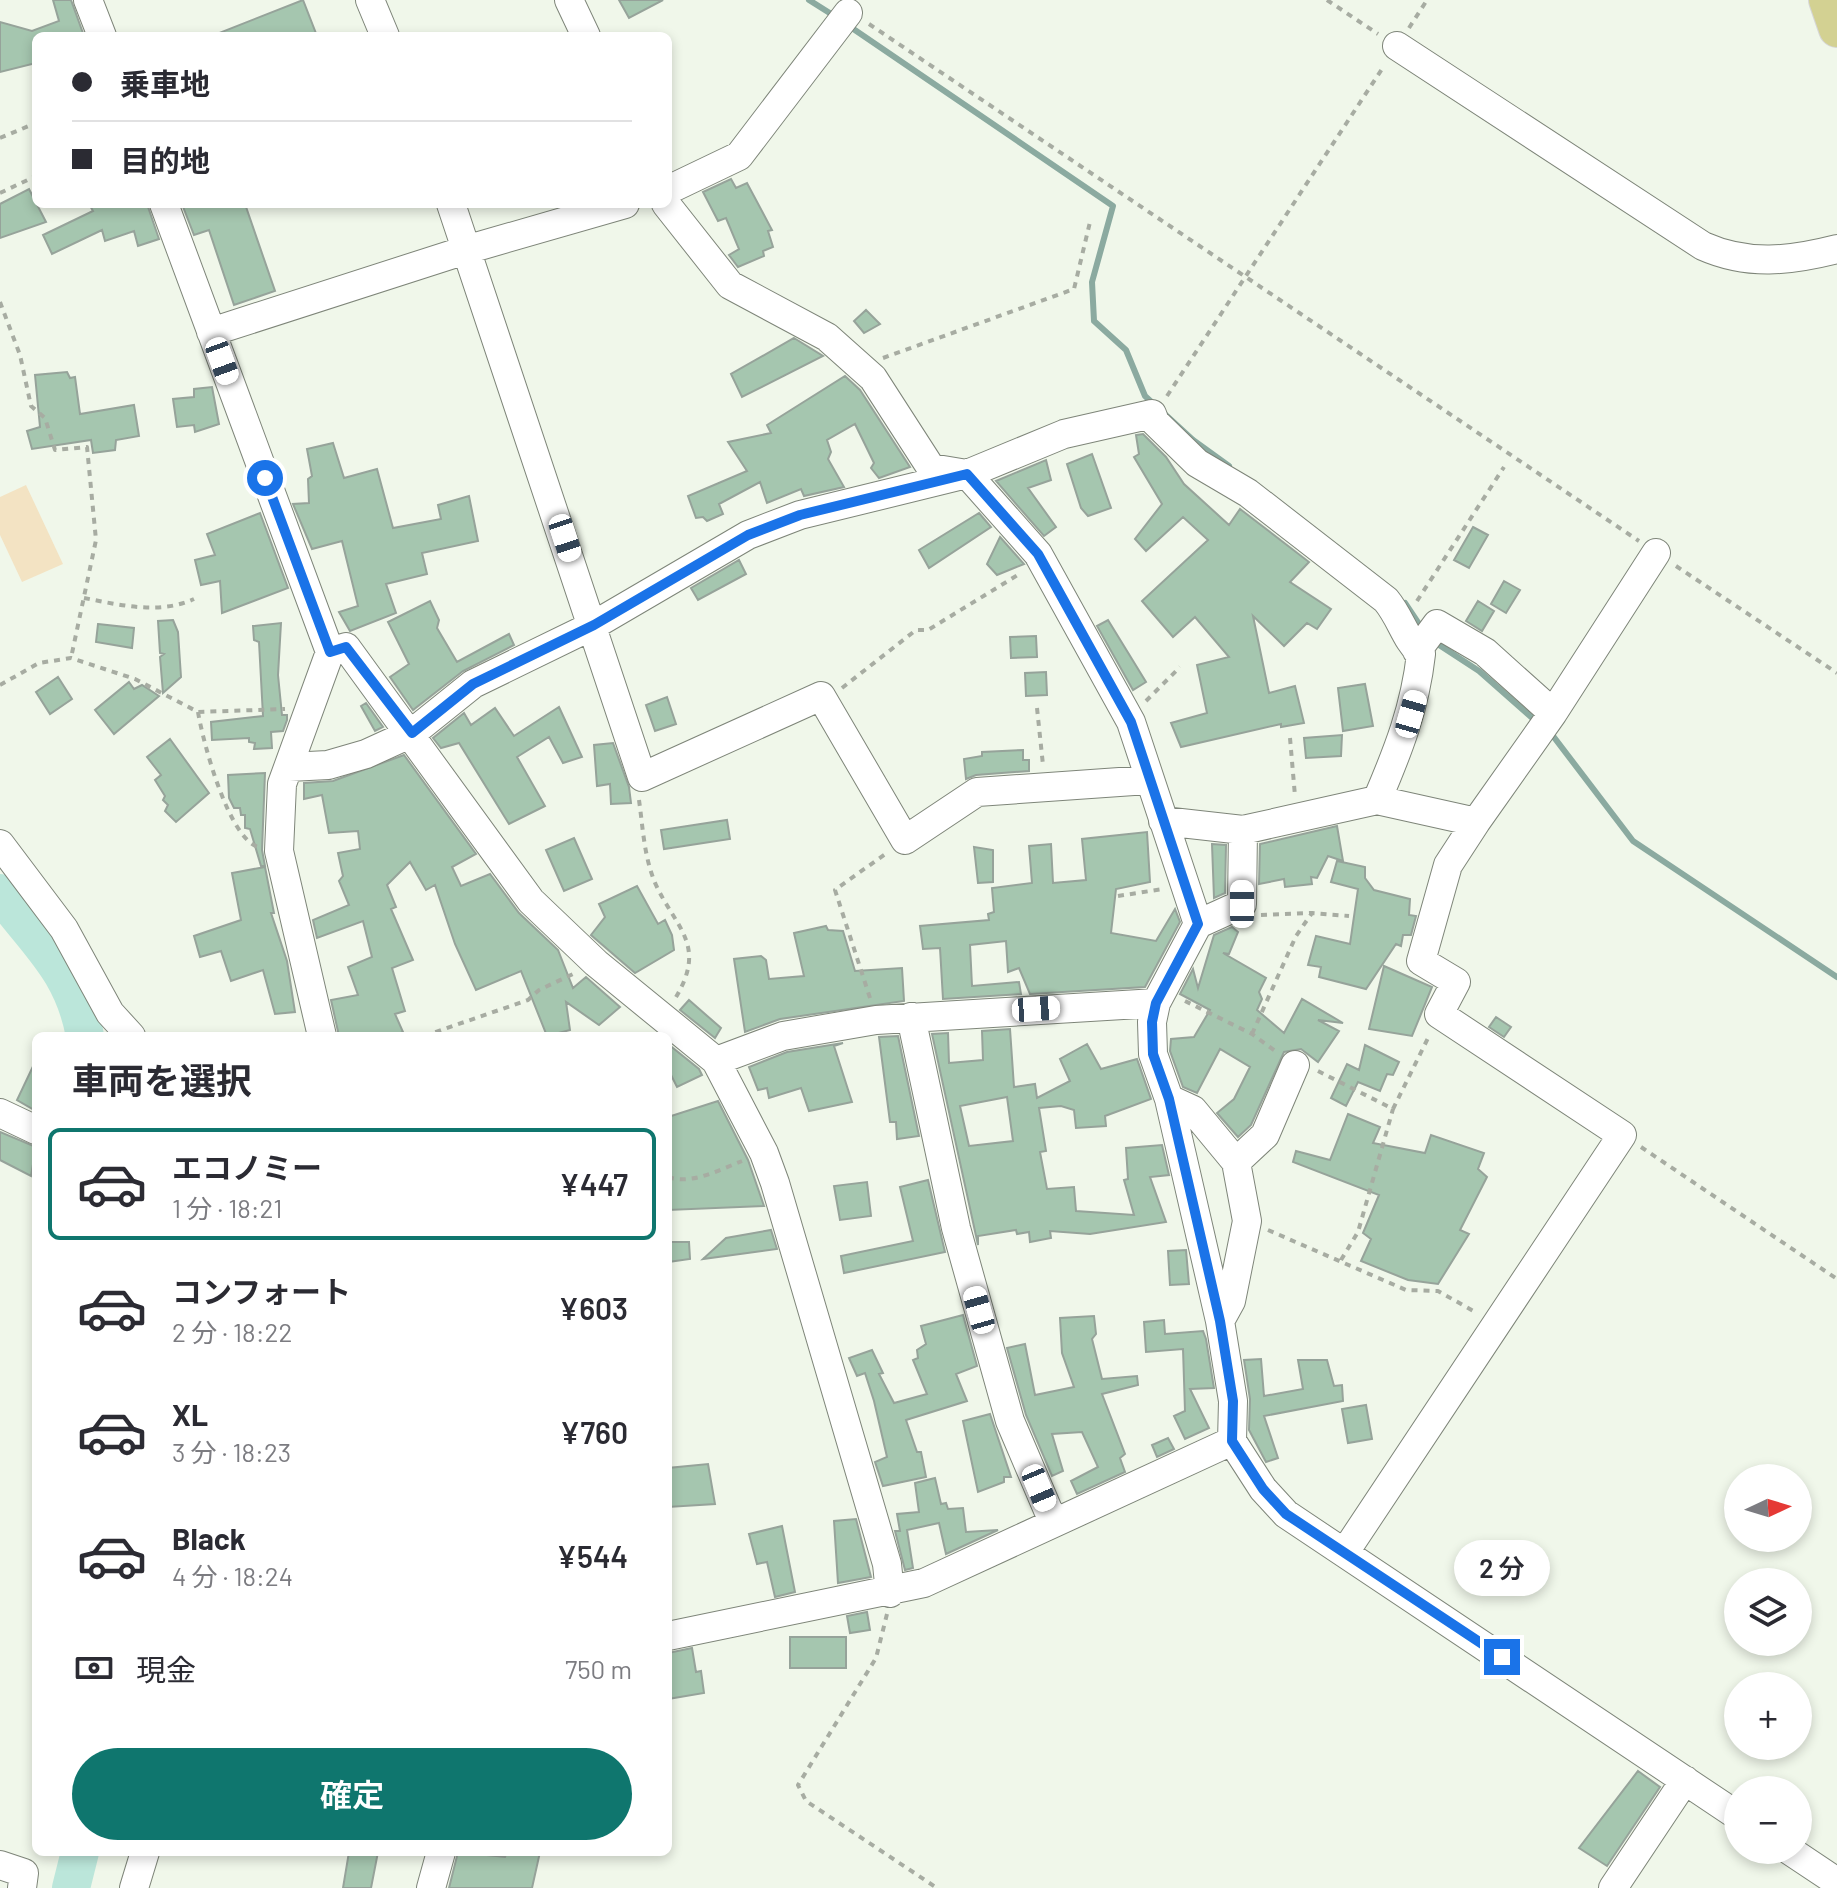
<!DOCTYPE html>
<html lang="ja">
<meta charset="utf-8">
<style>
:root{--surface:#fff;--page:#f2f2f3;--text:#2b2b33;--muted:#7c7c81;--line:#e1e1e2;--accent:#0f766e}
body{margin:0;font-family:Barlow,"Noto Sans JP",sans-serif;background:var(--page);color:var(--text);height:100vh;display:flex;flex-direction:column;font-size:30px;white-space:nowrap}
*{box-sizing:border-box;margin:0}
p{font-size:26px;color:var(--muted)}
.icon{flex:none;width:44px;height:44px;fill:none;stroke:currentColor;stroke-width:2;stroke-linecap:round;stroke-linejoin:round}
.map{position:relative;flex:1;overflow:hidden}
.sheet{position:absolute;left:32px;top:1032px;width:640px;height:824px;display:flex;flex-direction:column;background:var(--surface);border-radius:12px;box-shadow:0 4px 12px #0003}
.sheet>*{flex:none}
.top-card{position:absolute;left:32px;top:32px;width:640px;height:176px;border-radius:12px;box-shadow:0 4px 12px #0003;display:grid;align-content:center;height:176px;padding:0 40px;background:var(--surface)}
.needle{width:52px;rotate:86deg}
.fabs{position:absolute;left:1724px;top:1464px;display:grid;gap:16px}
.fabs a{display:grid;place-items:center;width:88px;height:88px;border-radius:50%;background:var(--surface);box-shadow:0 4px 12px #0003;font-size:40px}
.end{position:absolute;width:36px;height:36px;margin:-18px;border:10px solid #1a73e8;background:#fff;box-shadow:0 0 0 4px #fff}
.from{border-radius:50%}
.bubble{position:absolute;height:56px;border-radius:28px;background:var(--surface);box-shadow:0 4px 12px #0003;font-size:26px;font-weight:600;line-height:56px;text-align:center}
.car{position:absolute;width:24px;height:48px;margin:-24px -12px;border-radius:10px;box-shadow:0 0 6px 2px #0007;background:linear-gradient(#fff 24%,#345 0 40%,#fff 0 76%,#345 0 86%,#fff 0)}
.top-card b{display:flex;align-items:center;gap:28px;height:76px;font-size:30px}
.top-card b+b{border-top:2px solid var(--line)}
.top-card i{width:20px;height:20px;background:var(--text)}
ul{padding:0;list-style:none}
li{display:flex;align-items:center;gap:24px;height:112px;margin:0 16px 12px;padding:0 24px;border:4px solid transparent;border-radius:12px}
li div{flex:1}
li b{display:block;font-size:30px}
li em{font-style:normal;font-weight:600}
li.current{border-color:var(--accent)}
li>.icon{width:72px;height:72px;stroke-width:1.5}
h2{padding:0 40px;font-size:36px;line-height:96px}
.pay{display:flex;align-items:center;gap:20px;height:88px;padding:0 40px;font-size:30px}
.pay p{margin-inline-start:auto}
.primary-button{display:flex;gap:16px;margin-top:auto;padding:16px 40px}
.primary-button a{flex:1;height:92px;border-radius:48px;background:var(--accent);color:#fff;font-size:32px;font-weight:600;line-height:92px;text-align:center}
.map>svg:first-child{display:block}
</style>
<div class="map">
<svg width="1837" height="1888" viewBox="0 0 1837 1888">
<rect width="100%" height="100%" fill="#f0f7ea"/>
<!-- green -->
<path fill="#f3e3c3" d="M26,485L63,564L22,582L0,535V497Z"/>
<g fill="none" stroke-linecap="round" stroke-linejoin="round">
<!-- stream -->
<path stroke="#8baaa0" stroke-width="6" d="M809,0L836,17
M849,26L1113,206L1092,282L1094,321L1126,350L1145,396L1193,440L1229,466
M1405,603L1423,630
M1433,641L1479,671L1538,723
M1550,732L1633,841L1837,977"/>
<!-- river -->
<path stroke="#bbe6da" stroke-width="38" d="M0,893C39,945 73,970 85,1036
M71,1888L80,1852"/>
</g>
<!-- building -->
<path fill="#a5c6af" stroke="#96a39a" stroke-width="2" fill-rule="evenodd" d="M53,0H71L84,36H36V63L0,72V22L32,31L59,21Z
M303,0L317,36H215L214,35Z
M619,0H663L629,18Z
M731,179L736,188L747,183L772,230L768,231L773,247L763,251L764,256L738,267L729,255L739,249L726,218L718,221L703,192Z
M29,189L46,222L0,238V204Z
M89,204H147L159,239L138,246L134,231L105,241L102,230L52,254L43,235L93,211Z
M182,204H245L275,291L234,305L209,230L194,235Z
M866,310L880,324L864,333L854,321Z
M794,338L823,356L742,397L731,374Z
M67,372L70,378L75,377L80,414L134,405L139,436L116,440L115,450L93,453L91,440L32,449L27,431L40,427L35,375Z
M845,376L860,390L910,467L879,478L871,468L874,463L855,424L827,440L831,452L828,459L844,487L804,496L801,489L767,503L760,482L719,504L723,514L707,521L703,517L696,518L688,496L747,471L728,442L771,433L767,425Z
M212,387L219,424L195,432L194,425L177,427L173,399L194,397V389Z
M1143,434L1166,457L1184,484L1229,525L1240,509L1309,562L1290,582L1331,609L1317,629L1307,623L1284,646L1253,616L1269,693L1295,686L1304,723L1281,727V724L1181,747L1171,723L1207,713L1197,665L1229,657L1195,617L1173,637L1142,601L1208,540L1183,517L1146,551L1135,539L1162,504L1134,457L1139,454L1136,435Z
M333,443L344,478L377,469L393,528L441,519L438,505L469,496L478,541L422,553L427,574L386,584L396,613L350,631L339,612L358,606L342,541L312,549L293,504L309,503L308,479L312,476L307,449Z
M1092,454L1111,508L1088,516L1081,508L1067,464Z
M1046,460L1051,480L1028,488L1056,527L1044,536L996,481Z
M260,513L288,588L222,613L220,581L201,585L195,560L215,555L207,534Z
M979,513L991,527L929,568L919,550Z
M1473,527L1488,535L1469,568L1454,560Z
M1000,537L1024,564L997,575L987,564Z
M739,560L746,574L698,600L691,588Z
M1504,581L1520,590L1506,613L1491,604Z
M430,601L439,620L437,628L457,662L509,634L514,645L463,671L413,710L390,677L409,664L388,622Z
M1478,601L1494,611L1482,631L1466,621Z
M173,620L178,632L181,677L163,693L160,657L164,654L160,653L158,621Z
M1108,620L1146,682L1133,690L1097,626Z
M281,623L278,675L282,715H287V720L283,731L271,732L272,748L254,749L255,743L249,742V738L212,740L211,722L263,716L259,642L254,640L253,626Z
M98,624L134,628L132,648L96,642Z
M1036,636L1037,657L1011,658L1010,637Z
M1046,672L1047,695L1026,696L1025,673Z
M58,677L72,699L50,714L36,692Z
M129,682L134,689L142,685L159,696L114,734L95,710Z
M1365,684L1373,726L1343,731L1338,688Z
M667,697L676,724L655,731L646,705Z
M366,703L383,727L375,731L361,706Z
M559,707L582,757L563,763L549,737L517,757L545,806L509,824L459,743L441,748L433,738L464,713L471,725L495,708L514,736Z
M1342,735L1341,756L1306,758L1304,738Z
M170,739L209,793L176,822L165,811L168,805L163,800L165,796L155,780L161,775L147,757Z
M613,743L629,787L631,803L611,804L610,784L597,786L594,745Z
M1023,750V760H1029V771L976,775L966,779L964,759L982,756V752Z
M404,755L476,854L452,867L461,886L490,874L519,913L558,950L573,988L586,977L620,1007L599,1025L566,1002L570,1030L547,1036L521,971L476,990L455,944L435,885L426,890L410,862L387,885L396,907L391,909L413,960L392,968L405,1011L395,1014L403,1032L393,1036H339L331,1000L358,995L348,967L372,957L363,921L317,938L313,920L349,905L339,881L343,876L338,853L360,849L358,831L329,833L322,795L304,799V783L333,781Z
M265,773L262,850L265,866H261L250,829L245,828V815H241L240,808H234L229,798L228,775Z
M727,820L730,839L664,849L661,830Z
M1337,826L1343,861L1328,856L1317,878L1311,877L1312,884L1285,887L1284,879L1259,884L1260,844Z
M1147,832L1150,882L1116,889L1111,933L1156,941L1175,909L1180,922L1145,987L1030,994L1019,968L1008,972L1006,941L970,945L972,986L1019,982L1021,994L943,999L940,948L923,949L920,926L989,920L988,914L994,912L992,888L1032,883L1029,846L1051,844L1053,883L1086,880L1082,839Z
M574,838L592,879L564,891L546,850Z
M1212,844L1226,845L1225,893L1214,898Z
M974,847L993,850V882L978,883Z
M1337,861L1365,867V878L1374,890L1410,899L1409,915L1416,916L1411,935H1403L1401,946L1396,944L1366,989L1319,977L1321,967L1308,965L1316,936L1350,944L1358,889L1331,882Z
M265,867L274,913H271L287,961L295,1012L275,1014L263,970L231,981L221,951L200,957L194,936L241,920L232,873Z
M637,886L658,924L665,920L672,935L674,950L635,973L591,935L605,917L599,904Z
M826,926L828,930L843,931L855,971L902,968L904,1001L780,1019L745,1032L734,959L761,956L766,960L769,979L804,976L794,933Z
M1232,927L1238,932L1229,954L1223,953L1266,978L1259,992L1262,999L1257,1010L1284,1033L1302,999L1343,1023L1318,1020L1339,1031L1318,1062L1301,1049L1284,1052L1251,1125L1238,1137L1217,1113L1234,1099L1250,1067L1220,1049L1197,1093L1183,1087L1170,1051L1171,1039L1194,1037L1210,1010L1180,994L1193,969L1198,988L1214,935Z
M1384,966L1432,987L1412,1036L1369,1029Z
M689,1000L721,1028L715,1038L680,1010Z
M1496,1017L1511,1027L1504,1037L1489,1027Z
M1010,1029L1014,1087L1035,1084L1037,1098L1070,1081L1060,1059L1087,1044L1101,1069L1137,1059L1151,1099L1105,1116L1106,1126L1076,1128L1074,1110L1061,1106L1039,1108L1046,1151L1040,1152L1047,1189L1074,1187L1076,1211L1134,1215L1124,1180L1128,1179L1126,1148L1162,1145L1169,1175L1150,1177L1166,1222L1090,1234L1050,1231L1051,1238L1030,1242L1029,1232L1017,1234L1016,1230L978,1236V1245L932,1034L948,1033L949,1063L983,1060L982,1031ZM1007,1097L1013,1141L969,1146L960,1106Z
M898,1036L919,1136L897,1139L896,1122H890L879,1037Z
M843,1043L834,1046L852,1102L809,1111L801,1088L769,1098L767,1088L758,1090L749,1067L787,1052Z
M668,1044L699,1069L702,1075L677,1087L668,1069Z
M1365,1045L1399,1062L1393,1075L1387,1074L1380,1091L1358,1082L1346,1106L1331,1098L1347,1064L1359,1070Z
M36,1060V1111L17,1100Z
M718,1101L748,1160L764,1206L668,1210V1117Z
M1348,1114L1380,1127L1373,1143L1425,1153L1431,1135L1484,1153L1478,1169L1487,1177L1460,1230L1469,1234L1438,1284L1408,1280L1361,1261L1371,1239L1363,1233L1379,1195L1293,1162L1296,1151L1330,1160Z
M0,1132L36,1147L31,1176L0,1160Z
M928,1180L945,1252L844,1273L841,1256L913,1241L900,1187Z
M867,1182L871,1216L840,1220L834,1186Z
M771,1230L777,1249L703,1259L726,1238Z
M668,1242H689L690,1259L668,1262Z
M1186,1250L1189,1284L1170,1285L1168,1251Z
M963,1315L977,1366L956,1374L967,1401L906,1420L917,1452H921L926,1477L883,1486L875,1462L887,1457L874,1401L865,1373L857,1376L849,1358L872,1350L883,1373L879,1374L894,1403L927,1394L913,1360L918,1358L917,1350L926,1344L921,1326Z
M1094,1316L1096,1334L1092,1339L1102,1379L1137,1376L1138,1385L1102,1394L1125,1454L1120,1458L1125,1472L1077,1494L1071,1481L1098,1467L1082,1432L1052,1434L1063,1471L1052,1476L1026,1415L1007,1348L1025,1344L1035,1395L1074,1387L1062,1353L1060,1318Z
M1164,1320L1165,1334L1203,1331L1206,1339L1214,1388L1190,1389L1209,1428L1185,1439L1174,1416L1185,1411L1183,1349L1146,1352L1144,1322Z
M1261,1359L1264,1396L1303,1389L1298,1360H1327L1334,1386L1342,1385L1343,1401L1264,1416L1278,1458L1266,1462L1249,1430L1250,1399L1244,1360Z
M1366,1405L1372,1439L1348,1443L1342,1409Z
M990,1414L1011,1477H1004V1482L978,1492L963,1421Z
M1168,1438L1174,1449L1157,1457L1152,1445Z
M708,1464L715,1504L668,1507V1468Z
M935,1478L941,1504L946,1503L948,1509L963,1508L966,1532L998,1530L946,1554L939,1523L907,1530L913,1568L905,1570L895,1531H900L897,1514L919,1512L915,1483Z
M856,1519L871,1577L838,1583L834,1521Z
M782,1526L795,1592L775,1597L767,1562L757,1564L749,1534Z
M867,1612L870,1630L850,1633L847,1616Z
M790,1637H846V1668H790Z
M692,1648L696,1672L701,1671L704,1693L668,1699V1653Z
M1638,1771L1660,1787L1607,1866L1579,1848Z
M349,1852H378L371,1888H343Z
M458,1852L505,1857L507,1852H540L532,1888H449Z"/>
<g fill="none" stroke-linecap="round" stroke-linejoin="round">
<!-- minor casing -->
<g stroke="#7e8579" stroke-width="30">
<path id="minor" d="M88,0L102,36
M370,0L385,36
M569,0L586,36
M1397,46L1703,246C1748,266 1790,261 1837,249
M668,190L739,156L848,13
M164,204L330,652L282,784L279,851L322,1036
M451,204L642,777L821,696L905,840L977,792L1148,780
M666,204L730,285L827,337L873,378L931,468L967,474L1038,554L1131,722L1198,924
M211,332L469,249L625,204
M1417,651L1437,624L1485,652L1553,713
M330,652L346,647L531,901L596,963L716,1061L764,1153L775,1183L887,1564L890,1593
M289,767L328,765L366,754L412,733L473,684L594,625L748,535L800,515L967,474L1064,434L1152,414L1155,422L1197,463L1248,493L1386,600C1401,618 1405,639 1421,654C1415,708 1398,751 1377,800
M1163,821L1243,830
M1476,822L1553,713L1656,553
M0,844L64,929L110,1013L131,1036
M911,1017L956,1228L1010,1421L1048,1510L1057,1521
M716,1061L783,1036L876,1020L1156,1003
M1169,1099L1193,1110L1236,1162L1247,1221L1231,1301L1220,1321
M0,1113L36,1130
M1236,1162L1265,1135L1295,1065
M1345,1552L1622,1135L1439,1014L1456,982L1421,961L1448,865L1476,822L1377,800L1243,830L1242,904L1198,924L1156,1003L1152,1022L1153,1054L1169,1099L1220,1321L1233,1401L1232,1441L1263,1489L1286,1514L1738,1816
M668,1636L924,1583L1232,1441
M1789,1850L1837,1882
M0,1865L24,1873L22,1888
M134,1888L145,1852
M431,1888L441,1852
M1613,1888L1685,1780"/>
</g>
<!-- major casing -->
<g stroke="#d6d6d6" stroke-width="38">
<path id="major" d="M1827,0L1837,29"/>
</g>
<!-- path -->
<path stroke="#a7aca2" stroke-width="4" stroke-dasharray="6 6" stroke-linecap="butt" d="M1327,0L1378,34
M869,24L1639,541
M1409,28L1427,0
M0,138L36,123
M0,193L36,176
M0,302L20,355L31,406L45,418L55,450L87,447L96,540L71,658
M883,358L1074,289L1090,222
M1167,396L1384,66
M1676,566L1837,673
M84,598C120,605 159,615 194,599
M1417,601L1504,467
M0,685L39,663L71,658L135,679L198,712L285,709
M842,688L916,630H928L1021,573
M1146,701L1180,667
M1037,708L1043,765
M198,712C203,742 228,837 258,847
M1290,738L1295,796
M639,800C643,828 644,858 656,885C676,928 707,945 676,997
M1118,896L1163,889
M1261,915L1312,913
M870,998L835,890L888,852
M1185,1001L1252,1034L1278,1053
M1252,1034L1296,936L1312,913L1349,916
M424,1036L528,1000L539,990L573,974
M1318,1071L1393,1109L1430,1034
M1641,1147L1837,1279
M668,1177C692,1185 719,1170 742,1161
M1268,1230L1406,1290L1438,1291L1477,1313
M1341,1260L1358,1232L1393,1109
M887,1614L876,1658L798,1785L806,1801L937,1888"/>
<!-- minor -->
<use href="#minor" stroke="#fff" stroke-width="28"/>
<!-- major -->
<use href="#major" stroke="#d3d192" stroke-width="36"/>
</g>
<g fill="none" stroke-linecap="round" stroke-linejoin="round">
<!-- route -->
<path stroke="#1a73e8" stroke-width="10" d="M265,478L330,652L346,647L412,733L473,684L594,625L748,535L800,515L967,474L1038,554L1131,722L1198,924L1156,1003L1152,1022L1153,1054L1169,1099L1220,1321L1233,1401L1232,1441L1263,1489L1286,1514L1502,1657"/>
</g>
</svg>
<div class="fabs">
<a><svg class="needle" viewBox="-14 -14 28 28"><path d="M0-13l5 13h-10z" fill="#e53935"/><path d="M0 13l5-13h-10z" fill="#7c7c81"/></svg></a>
<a><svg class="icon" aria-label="layers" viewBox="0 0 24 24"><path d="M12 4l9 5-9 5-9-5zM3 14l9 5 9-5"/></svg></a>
<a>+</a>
<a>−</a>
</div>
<i class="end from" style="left:265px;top:478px"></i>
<i class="end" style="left:1502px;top:1657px"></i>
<div class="bubble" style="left:1454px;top:1540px;width:96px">2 分</div>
<i class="car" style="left:222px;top:361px;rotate:160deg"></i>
<i class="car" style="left:565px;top:538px;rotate:162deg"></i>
<i class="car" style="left:1411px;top:714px;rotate:16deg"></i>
<i class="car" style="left:1242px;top:904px;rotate:0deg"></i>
<i class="car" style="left:1036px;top:1009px;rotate:86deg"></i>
<i class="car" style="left:979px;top:1310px;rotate:344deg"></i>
<i class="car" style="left:1039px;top:1488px;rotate:157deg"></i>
<div class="top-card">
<b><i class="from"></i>乗車地</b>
<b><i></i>目的地</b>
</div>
<section class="sheet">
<h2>車両を選択</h2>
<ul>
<li class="current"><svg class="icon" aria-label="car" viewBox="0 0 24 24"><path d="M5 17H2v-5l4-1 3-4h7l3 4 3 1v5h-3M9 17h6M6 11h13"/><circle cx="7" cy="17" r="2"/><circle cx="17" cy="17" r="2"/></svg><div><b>エコノミー</b><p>1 分 · 18:21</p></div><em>¥447</em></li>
<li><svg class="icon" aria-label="car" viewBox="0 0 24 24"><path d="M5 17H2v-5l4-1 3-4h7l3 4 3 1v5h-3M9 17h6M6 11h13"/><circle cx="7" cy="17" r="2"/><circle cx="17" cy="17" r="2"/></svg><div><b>コンフォート</b><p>2 分 · 18:22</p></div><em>¥603</em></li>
<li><svg class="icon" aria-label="car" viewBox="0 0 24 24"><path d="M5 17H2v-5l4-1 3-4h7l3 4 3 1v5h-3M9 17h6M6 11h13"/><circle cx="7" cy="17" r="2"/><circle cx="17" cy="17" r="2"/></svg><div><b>XL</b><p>3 分 · 18:23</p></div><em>¥760</em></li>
<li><svg class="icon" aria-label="car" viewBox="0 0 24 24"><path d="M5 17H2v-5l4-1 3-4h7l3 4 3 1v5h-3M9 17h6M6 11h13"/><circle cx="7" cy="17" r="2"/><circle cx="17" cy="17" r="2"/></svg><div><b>Black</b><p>4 分 · 18:24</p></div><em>¥544</em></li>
</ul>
<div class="pay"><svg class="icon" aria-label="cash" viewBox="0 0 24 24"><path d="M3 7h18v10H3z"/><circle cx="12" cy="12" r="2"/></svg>現金<p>750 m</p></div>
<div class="primary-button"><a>確定</a></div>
</section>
</div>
